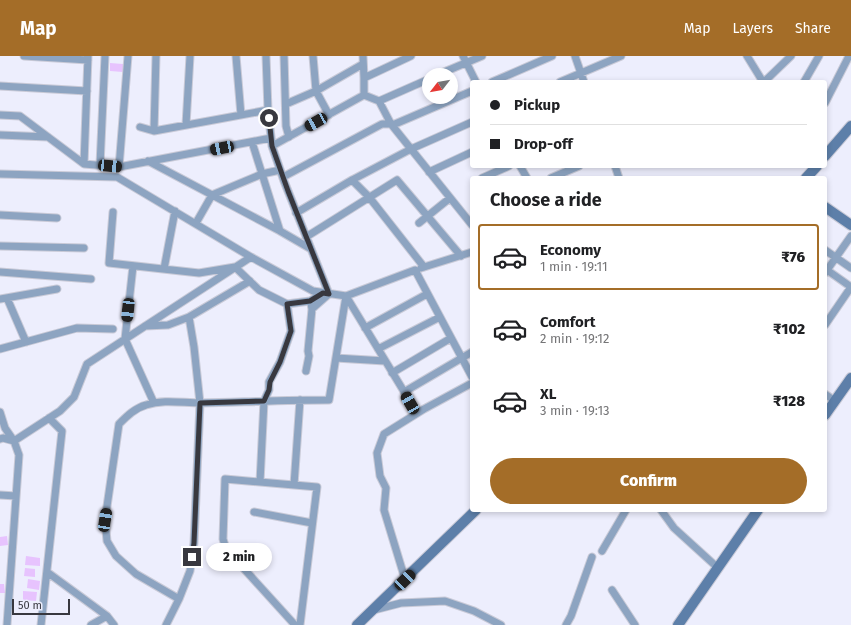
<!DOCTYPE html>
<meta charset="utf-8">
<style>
:root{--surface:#fff;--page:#f6f6f6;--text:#202124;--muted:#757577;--line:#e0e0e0;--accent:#a46d28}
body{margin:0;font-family:"Fira Sans",sans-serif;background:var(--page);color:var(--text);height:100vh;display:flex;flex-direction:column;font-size:15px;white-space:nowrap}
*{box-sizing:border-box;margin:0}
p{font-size:13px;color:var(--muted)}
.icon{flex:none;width:22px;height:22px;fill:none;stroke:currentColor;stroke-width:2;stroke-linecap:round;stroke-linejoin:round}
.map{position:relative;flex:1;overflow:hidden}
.sheet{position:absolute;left:470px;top:120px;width:357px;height:336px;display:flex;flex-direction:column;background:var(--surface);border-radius:4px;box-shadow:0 2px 6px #0003}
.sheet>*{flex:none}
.top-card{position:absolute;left:470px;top:24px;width:357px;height:88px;border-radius:4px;box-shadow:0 2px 6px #0003;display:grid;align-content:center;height:88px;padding:0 20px;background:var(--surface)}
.needle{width:26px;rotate:239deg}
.controls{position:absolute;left:422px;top:12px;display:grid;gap:8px}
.controls a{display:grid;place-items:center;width:36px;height:36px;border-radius:50%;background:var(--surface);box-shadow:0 2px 6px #0003;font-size:20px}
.scale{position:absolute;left:12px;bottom:10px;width:58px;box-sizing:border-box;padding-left:4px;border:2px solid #38383f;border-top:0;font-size:11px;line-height:14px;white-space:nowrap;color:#38383f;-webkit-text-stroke:3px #edeefd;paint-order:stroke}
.end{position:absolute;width:18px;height:18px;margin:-9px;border:5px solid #38383f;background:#fff;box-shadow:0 0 0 2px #fff}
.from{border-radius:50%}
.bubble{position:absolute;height:28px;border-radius:14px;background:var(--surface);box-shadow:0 2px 6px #0003;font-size:13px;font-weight:800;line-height:28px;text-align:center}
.car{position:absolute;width:12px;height:24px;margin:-12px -6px;border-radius:5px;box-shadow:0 0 3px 1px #0007;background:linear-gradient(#222 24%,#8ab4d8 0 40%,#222 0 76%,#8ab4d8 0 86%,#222 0)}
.top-card b{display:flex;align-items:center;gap:14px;height:38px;font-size:15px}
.top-card b+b{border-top:1px solid var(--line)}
.top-card i{width:10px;height:10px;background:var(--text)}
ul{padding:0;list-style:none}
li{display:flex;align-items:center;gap:12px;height:66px;margin:0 8px 6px;padding:0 12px;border:2px solid transparent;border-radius:4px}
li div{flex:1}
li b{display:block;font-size:15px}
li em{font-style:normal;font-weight:800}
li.active{border-color:var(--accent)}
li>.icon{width:36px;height:36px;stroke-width:1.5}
h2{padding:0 20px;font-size:18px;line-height:48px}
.primary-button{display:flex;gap:8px;margin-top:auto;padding:8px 20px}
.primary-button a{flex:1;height:46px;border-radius:24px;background:var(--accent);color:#fff;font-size:16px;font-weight:800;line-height:46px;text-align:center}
header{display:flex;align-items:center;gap:24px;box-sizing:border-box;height:56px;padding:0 20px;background:var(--accent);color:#fff}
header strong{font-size:19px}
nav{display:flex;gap:22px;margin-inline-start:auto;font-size:14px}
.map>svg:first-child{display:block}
</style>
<header>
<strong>Map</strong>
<nav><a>Map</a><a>Layers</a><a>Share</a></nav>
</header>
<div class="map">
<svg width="851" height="569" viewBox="0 0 851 569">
<rect width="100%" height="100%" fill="#edeefd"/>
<!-- building -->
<path fill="#e7c3fe" d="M110,7L123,8V16L110,15Z
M7,480L8,489L0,490V481Z
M26,500L40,502V510L25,509Z
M25,512L35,513V521L24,520Z
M28,523L40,525L39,534L27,532Z
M0,528H4L5,537H0Z
M23,535L37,536L36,545L23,544Z"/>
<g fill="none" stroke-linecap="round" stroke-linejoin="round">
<!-- street casing -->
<g stroke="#c9cad7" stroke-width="9">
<path id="street" d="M24,0L88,4
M236,0L241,59
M266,0L268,54L272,90L284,125L329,238L312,253
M284,0L286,70L289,81
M313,0L316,35L329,59
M363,0L364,22
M463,0L476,26
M575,0L584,26
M747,0L763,26
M437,19L482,0
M492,26L552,0
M560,26L621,0
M764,26L791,0
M804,26L819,0
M0,30L87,35
M364,39L379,45L391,68L472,169
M379,45L429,23
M825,47L849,0
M286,48L316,35L363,8
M0,59L20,60L84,108L119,111L271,82
M186,69L190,0
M140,71L154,75L268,54
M154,75L156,0
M0,79L48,81
M252,86L280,175
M272,90L364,39V22L411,0
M148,105L280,175L311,193
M84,108L88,0
M100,109L105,0
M520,110L527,122
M615,110L619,122
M119,111L128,0
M429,116L472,96
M0,118L117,121L251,201L313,235L346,240L329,344C287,344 244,346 201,347C182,347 164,343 146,349C135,352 127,360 119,368L105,464L107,485L116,500L136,518L179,543
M283,121L382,68H395L472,35
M482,122L509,110
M551,122L579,110
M352,124L369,141L424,211
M113,156L109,207L199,217L235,211L259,234L287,248L310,245L323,237
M296,157L352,124L411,93L472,66
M0,159L57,162
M196,167L212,139L262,118L280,114
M419,167L450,142
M306,181L397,124L461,200
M0,190L84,192
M825,194L851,212
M133,210L125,283L154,347
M421,212L472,196
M164,213L175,155
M827,214L851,231
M0,216L91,223
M825,217L851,180
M7,242L26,286
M0,243L57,233
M825,269L851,231
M145,270L168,269L189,261L250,225
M365,272L427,238
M0,293L77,272L113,273
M378,293L440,261
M336,302L385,305
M306,315L309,300L308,295L312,253L311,248
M392,317L451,282
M404,336L472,296
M825,338L835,345
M0,356L5,372L14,385L60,355L74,341L87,308L251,201
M417,357L346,240L415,214L472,321
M0,383L3,382L14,385L19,399L7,569
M260,426L264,345L269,334V326L280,306L291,275L287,248
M294,429L300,344
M0,439L16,440
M661,454L674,472L718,512
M254,456L312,467
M602,495L626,454
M47,516L107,560
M405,523L384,454L386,432L380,420L377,397L384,378L424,353L472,327
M612,534L635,569
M374,554L401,547L445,545L474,555L501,569
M41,569L62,375L49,362
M91,569L107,560L114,569
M166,569L179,543L190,515L194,487L200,347L194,291L189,261
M295,569L226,493L223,483L225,423L317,431L300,569
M566,569L571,560L592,501"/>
</g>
<!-- secondary casing -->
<g stroke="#c9cad7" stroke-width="12">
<path id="secondary" d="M825,100L851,70
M806,122L817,110
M825,151L851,169
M825,359L851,322
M357,569L476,454
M678,569L758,454"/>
</g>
<!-- street -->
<use href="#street" stroke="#8da4c1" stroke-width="7"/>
<!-- secondary -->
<use href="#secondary" stroke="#5d7fa9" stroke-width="10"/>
</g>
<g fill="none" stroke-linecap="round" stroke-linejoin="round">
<!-- route -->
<path stroke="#38383f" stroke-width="5" d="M192,501L194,487L200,347L264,345L269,334L270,326L280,306L291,275L287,248L310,245L323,237L329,238L288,135L272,90L269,62"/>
</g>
</svg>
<div class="controls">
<a><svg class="needle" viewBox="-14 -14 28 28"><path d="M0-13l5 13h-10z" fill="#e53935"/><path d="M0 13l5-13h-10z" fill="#757577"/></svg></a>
</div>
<div class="scale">50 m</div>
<i class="end from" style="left:269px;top:62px"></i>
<i class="end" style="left:192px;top:501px"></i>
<div class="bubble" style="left:206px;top:487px;width:66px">2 min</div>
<i class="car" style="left:316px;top:66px;rotate:241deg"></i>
<i class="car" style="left:222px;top:92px;rotate:259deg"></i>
<i class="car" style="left:110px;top:110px;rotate:95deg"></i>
<i class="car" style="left:128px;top:254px;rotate:186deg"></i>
<i class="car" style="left:410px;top:347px;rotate:330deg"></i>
<i class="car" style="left:105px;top:464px;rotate:9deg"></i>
<i class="car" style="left:405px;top:524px;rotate:46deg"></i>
<div class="top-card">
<b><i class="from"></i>Pickup</b>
<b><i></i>Drop-off</b>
</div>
<section class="sheet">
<h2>Choose a ride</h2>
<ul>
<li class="active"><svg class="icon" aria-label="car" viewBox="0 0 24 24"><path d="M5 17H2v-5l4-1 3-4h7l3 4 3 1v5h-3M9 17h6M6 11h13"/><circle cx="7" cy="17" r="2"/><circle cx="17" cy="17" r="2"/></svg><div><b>Economy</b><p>1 min · 19:11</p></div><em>₹76</em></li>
<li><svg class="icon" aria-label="car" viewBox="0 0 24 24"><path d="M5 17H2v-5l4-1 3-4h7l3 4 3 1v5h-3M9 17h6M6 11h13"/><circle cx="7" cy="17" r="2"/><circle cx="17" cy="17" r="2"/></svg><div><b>Comfort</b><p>2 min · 19:12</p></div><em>₹102</em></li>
<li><svg class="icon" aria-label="car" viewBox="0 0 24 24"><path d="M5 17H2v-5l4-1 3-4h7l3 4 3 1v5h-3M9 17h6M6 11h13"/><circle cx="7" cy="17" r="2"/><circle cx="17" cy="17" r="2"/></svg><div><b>XL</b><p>3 min · 19:13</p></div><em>₹128</em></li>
</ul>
<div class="primary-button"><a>Confirm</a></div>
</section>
</div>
